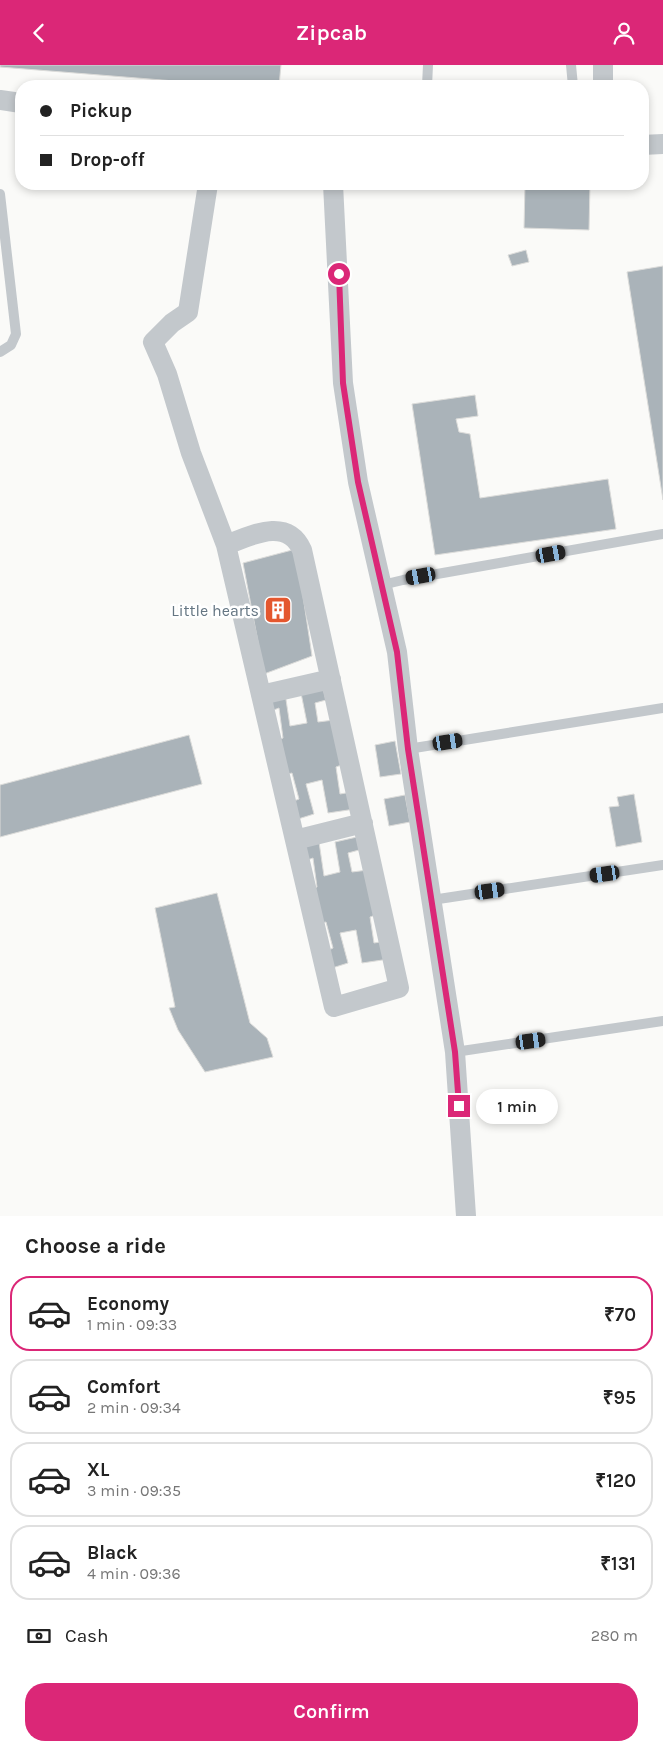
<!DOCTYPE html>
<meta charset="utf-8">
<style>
:root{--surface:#fff;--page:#f2f2f2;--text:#222;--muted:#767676;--line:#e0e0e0;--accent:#db2777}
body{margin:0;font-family:Karla,sans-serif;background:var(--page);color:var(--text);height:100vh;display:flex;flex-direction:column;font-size:19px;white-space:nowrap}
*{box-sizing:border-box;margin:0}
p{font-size:16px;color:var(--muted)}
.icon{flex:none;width:28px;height:28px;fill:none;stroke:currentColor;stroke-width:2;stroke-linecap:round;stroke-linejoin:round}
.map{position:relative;height:1151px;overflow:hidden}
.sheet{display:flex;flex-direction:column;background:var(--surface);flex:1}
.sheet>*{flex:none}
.top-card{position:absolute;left:15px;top:15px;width:634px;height:110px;border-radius:20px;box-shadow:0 2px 8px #0003;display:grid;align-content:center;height:110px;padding:0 25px;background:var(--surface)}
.end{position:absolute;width:22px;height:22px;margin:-11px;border:6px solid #db2777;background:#fff;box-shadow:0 0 0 2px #fff}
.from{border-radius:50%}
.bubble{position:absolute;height:35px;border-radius:18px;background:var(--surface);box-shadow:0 2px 8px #0003;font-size:16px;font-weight:600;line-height:35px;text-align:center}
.car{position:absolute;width:15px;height:30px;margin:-15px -8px;border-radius:6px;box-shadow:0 0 4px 1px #0007;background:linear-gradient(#222 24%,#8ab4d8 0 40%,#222 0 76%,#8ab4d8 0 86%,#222 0)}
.top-card b{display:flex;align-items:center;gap:18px;height:48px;font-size:19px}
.top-card b+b{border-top:1px solid var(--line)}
.top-card i{width:12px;height:12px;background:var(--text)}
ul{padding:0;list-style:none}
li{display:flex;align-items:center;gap:15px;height:75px;margin:0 10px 8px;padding:0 15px;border:2px solid var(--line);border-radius:20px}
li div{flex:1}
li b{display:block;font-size:19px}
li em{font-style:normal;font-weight:600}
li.current{border-color:var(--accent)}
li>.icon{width:45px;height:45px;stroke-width:1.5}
h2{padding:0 25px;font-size:22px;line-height:60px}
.pay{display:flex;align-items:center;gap:12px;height:55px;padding:0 25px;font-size:19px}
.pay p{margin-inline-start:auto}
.primary-button{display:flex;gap:10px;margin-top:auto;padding:10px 25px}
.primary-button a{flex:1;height:58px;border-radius:20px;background:var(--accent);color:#fff;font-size:20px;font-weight:600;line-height:58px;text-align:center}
header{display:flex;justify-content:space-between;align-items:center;height:65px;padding:0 25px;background:var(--accent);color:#fff;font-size:22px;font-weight:600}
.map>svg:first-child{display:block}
</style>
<header><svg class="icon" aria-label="back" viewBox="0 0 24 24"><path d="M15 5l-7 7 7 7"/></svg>Zipcab<svg class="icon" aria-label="person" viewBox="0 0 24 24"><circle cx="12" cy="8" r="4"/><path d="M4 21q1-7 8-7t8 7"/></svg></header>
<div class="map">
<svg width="663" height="1151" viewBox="0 0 663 1151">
<rect width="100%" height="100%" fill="#fafaf8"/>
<!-- building -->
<path fill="#aab3b9" stroke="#dcdcda" d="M0,0H281L279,21H237L0,2Z
M525,119H590L589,165L524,163Z
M526,185L529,197L512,201L508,190Z
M663,201V435L627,207Z
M475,330L478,351L456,354L459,367L470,369L480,433L608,414L616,464L435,490L412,339Z
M296,484L312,591L264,609L243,498Z
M323,623L326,635L315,638L318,657L334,655L344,699L336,702L340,729L352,727L355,744L328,748L322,715L306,719L314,749L295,755L289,738L299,734L292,708L283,710L275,676L283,673L279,643L271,646L267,632L285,628L290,661L307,658L301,628Z
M189,670L202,719L0,772V720Z
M395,676L401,709L380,712L375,680Z
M634,729L642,777L616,782L609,742L619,741L617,732Z
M405,730L410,757L389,761L384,734Z
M357,772L359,785L348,788L352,807L368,805L378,849L370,852L374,878L386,876L389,894L362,898L356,865L340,868L348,898L329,904L323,888L333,883L326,857L316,859L309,826L317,822L313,793L305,796L301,782L319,777L324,811L340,807L335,777Z
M217,828L250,958L267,973L273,992L205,1007L178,965L169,943L175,942L155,843Z"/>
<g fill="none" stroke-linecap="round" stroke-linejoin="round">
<!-- service -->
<path stroke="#c3c8cc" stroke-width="10" d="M571,0L573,21
M427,21L428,0
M0,129L16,269L11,280L0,287
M382,520L403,515L663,469
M408,684L663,643
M432,835L663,800
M455,987L663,956"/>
<!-- minor -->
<path stroke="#c3c8cc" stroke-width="20" d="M603,0V21
M0,35L21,38
M642,80L663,79
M208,119L188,247L172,258L153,277L167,309L191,388L226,480L334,942L399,923L302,485C287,451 250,471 226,480
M333,119L343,318L358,417L397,587L408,684L455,987L466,1151
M261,630L331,614
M295,775L363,758"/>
</g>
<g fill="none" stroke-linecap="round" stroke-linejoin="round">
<!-- route -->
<path stroke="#db2777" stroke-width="6" d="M339,209L343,318L358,417L397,587L408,684L455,987L459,1041"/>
</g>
<!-- icons -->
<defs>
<g id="building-square" transform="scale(1.4375)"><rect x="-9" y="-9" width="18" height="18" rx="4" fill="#e4572e" stroke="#fff"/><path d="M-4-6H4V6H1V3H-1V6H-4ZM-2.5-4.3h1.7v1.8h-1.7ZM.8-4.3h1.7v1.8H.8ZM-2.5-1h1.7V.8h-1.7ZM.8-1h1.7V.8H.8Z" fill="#fff"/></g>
</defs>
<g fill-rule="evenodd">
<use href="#building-square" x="278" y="545"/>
</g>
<g text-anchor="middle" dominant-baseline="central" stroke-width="5" stroke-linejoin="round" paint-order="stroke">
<!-- poi labels -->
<g font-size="16" fill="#657683" stroke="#fff" text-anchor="end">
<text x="259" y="545">Little hearts</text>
</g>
</g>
</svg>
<i class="end from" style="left:339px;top:209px"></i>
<i class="end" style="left:459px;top:1041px"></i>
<div class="bubble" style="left:476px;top:1024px;width:82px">1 min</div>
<i class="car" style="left:551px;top:489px;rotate:80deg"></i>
<i class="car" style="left:421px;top:511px;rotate:260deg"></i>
<i class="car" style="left:448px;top:677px;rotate:81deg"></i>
<i class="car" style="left:605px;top:809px;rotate:262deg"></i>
<i class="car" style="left:490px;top:826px;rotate:82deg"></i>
<i class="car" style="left:531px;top:976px;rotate:82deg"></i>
<div class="top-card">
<b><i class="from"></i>Pickup</b>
<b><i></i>Drop-off</b>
</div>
</div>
<section class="sheet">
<h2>Choose a ride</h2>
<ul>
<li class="current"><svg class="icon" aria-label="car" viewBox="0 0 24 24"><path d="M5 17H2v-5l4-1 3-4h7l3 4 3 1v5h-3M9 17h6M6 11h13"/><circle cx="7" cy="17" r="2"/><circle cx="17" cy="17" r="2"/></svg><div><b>Economy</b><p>1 min · 09:33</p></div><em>₹70</em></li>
<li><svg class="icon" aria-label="car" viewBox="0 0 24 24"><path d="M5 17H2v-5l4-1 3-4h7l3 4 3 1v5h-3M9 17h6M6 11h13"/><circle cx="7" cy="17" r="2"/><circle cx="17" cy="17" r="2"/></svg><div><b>Comfort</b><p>2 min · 09:34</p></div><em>₹95</em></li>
<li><svg class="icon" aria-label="car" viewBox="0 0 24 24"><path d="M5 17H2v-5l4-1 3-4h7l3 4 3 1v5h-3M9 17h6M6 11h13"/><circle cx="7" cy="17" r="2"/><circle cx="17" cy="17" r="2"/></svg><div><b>XL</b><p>3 min · 09:35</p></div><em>₹120</em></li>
<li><svg class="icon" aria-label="car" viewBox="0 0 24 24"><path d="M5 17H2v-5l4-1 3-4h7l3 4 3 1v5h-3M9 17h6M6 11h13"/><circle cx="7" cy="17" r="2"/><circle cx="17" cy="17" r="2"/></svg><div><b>Black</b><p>4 min · 09:36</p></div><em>₹131</em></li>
</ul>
<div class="pay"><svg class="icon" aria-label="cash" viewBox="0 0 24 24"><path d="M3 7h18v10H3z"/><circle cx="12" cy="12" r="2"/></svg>Cash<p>280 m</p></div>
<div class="primary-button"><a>Confirm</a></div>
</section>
